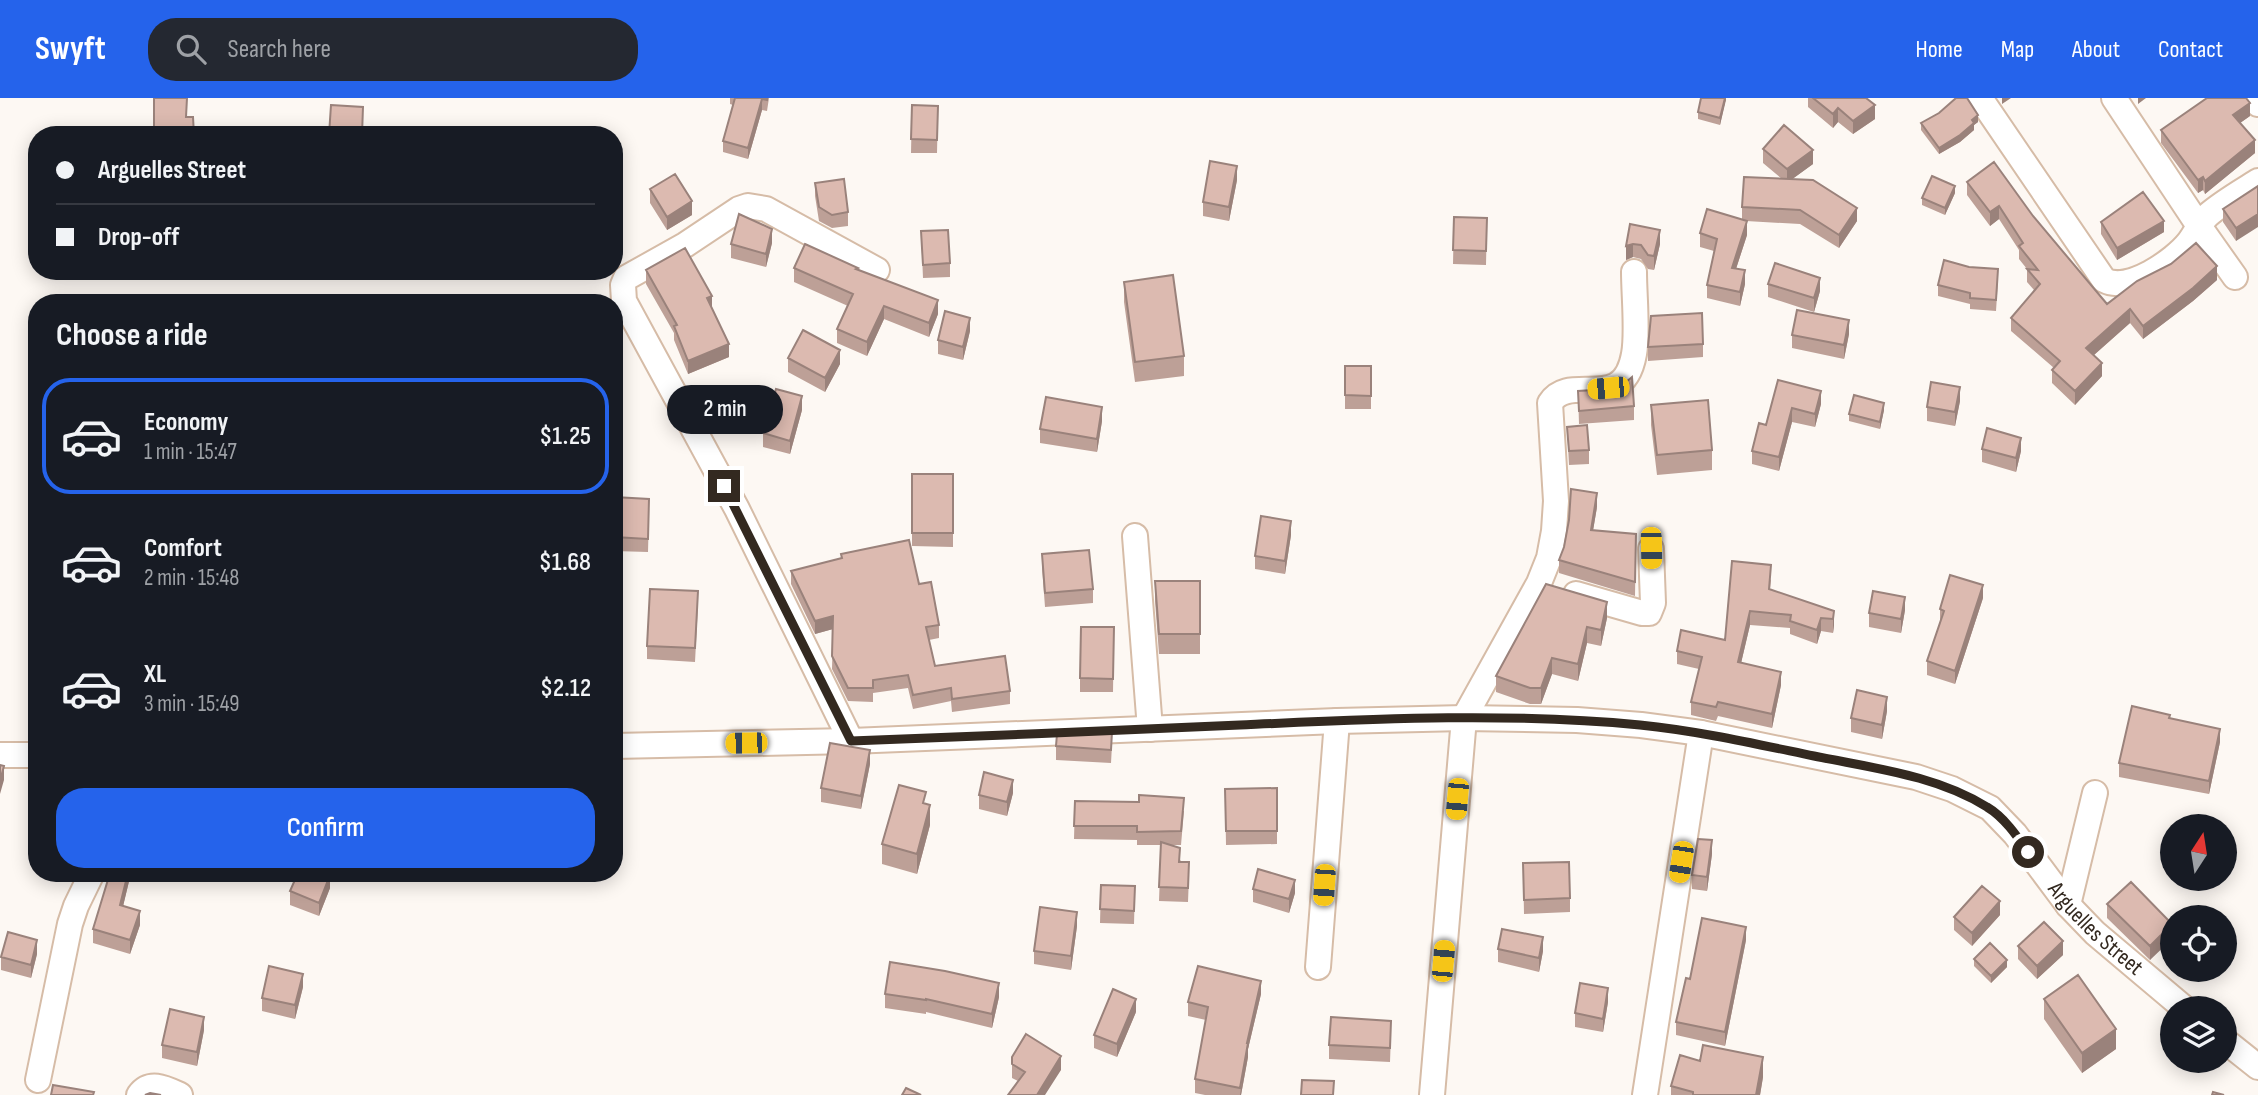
<!DOCTYPE html>
<meta charset="utf-8">
<style>
:root{--surface:#171b24;--page:#242831;--text:#f1f3f6;--muted:#9ea1a6;--line:#363941;--accent:#2563eb}
body{margin:0;font-family:"Sofia Sans Condensed",sans-serif;background:var(--page);color:var(--text);height:100vh;display:flex;flex-direction:column;font-size:26px;white-space:nowrap}
*{box-sizing:border-box;margin:0}
p{font-size:23px;color:var(--muted)}
.icon{flex:none;width:38px;height:38px;fill:none;stroke:currentColor;stroke-width:2;stroke-linecap:round;stroke-linejoin:round}
.map{position:relative;flex:1;overflow:hidden}
.drawer{position:absolute;left:28px;top:196px;width:595px;height:588px;display:flex;flex-direction:column;background:var(--surface);border-radius:28px;box-shadow:0 4px 18px #0003}
.drawer>*{flex:none}
.top-card{position:absolute;left:28px;top:28px;width:595px;height:154px;border-radius:28px;box-shadow:0 4px 18px #0003;display:grid;align-content:center;height:154px;padding:0 28px;background:var(--surface)}
.needle{width:46px;rotate:12deg}
.tools{position:absolute;left:2160px;top:716px;display:grid;gap:14px}
.tools a{display:grid;place-items:center;width:77px;height:77px;border-radius:50%;background:var(--surface);box-shadow:0 4px 18px #0003;font-size:35px}
.end{position:absolute;width:32px;height:32px;margin:-16px;border:9px solid #332920;background:#fff;box-shadow:0 0 0 4px #fff}
.from{border-radius:50%}
.bubble{position:absolute;height:49px;border-radius:24px;background:var(--surface);box-shadow:0 4px 18px #0003;font-size:23px;font-weight:600;line-height:49px;text-align:center}
.car{position:absolute;width:21px;height:42px;margin:-21px -10px;border-radius:9px;box-shadow:0 0 5px 2px #0007;background:linear-gradient(#f5c518 24%,#345 0 40%,#f5c518 0 76%,#345 0 86%,#f5c518 0)}
.top-card b{display:flex;align-items:center;gap:24px;height:66px;font-size:26px}
.top-card b+b{border-top:2px solid var(--line)}
.top-card i{width:18px;height:18px;background:var(--text)}
ul{padding:0;list-style:none}
li{display:flex;align-items:center;gap:21px;height:116px;margin:0 14px 10px;padding:0 14px;border:4px solid transparent;border-radius:28px}
li div{flex:1}
li b{display:block;font-size:26px}
li em{font-style:normal;font-weight:600}
li.on{border-color:var(--accent)}
li>.icon{width:63px;height:63px;stroke-width:1.5}
h2{padding:0 28px;font-size:32px;line-height:84px}
.action{display:flex;gap:14px;margin-top:auto;padding:14px 28px}
.action a{flex:1;height:80px;border-radius:28px;background:var(--accent);color:#fff;font-size:28px;font-weight:600;line-height:80px;text-align:center}
header{display:flex;align-items:center;gap:42px;box-sizing:border-box;height:98px;padding:0 35px;background:var(--accent);color:#fff}
header strong{font-size:33px}
nav{display:flex;gap:38px;margin-inline-start:auto;font-size:24px}
.search{width:490px;height:63px;background:var(--page);display:flex;align-items:center;gap:18px;box-sizing:border-box;padding:0 24px;border-radius:28px;color:var(--muted);font-size:26px}
.map>svg:first-child{display:block}
</style>
<header>
<strong>Swyft</strong>
<div class="search"><svg class="icon" aria-label="search" viewBox="0 0 24 24"><circle cx="10" cy="10" r="6"/><path d="M15 15l6 6"/></svg>Search here</div>
<nav><a>Home</a><a>Map</a><a>About</a><a>Contact</a></nav>
</header>
<div class="map">
<svg width="2258" height="997" viewBox="0 0 2258 997">
<rect width="100%" height="100%" fill="#fdf8f3"/>
<g fill="none" stroke-linecap="round" stroke-linejoin="round">
<!-- minor casing -->
<g stroke="#d6bca7" stroke-width="28">
<g id="minor">
<path d="M1980,0L2104,182C2128,195 2174,163 2189,144C2196,135 2200,124 2208,117C2223,104 2241,94 2258,83"/>
<path d="M2114,0L2199,128L2235,179"/>
<path d="M2254,0L2258,6"/>
<path d="M1135,438L1150,631"/>
<path d="M1576,496L1642,515H1649L1653,505L1651,451"/>
<path d="M851,643L737,411L624,203L623,187L626,180L685,147L739,111L748,108L766,111L877,172"/>
<path id="s1" d="M614,648L851,643L1337,623L1464,620L1577,622L1641,627L1701,635L1916,679L1952,691L1990,710L2015,736L2068,807L2095,835L2184,910"/>
<path d="M0,657H37"/>
<path d="M2068,807L2095,695"/>
<path d="M1318,869L1337,623"/>
<path d="M2224,942L2258,969"/>
<path d="M38,982L70,826L76,808L92,775"/>
<path d="M139,997C150,982 165,990 180,997"/>
<path d="M1432,997L1464,620L1539,485L1549,460L1554,433L1556,403L1550,305C1570,273 1623,318 1634,256C1638,235 1634,197 1634,174"/>
<path d="M1645,997L1701,635"/>
</g>
</g>
<!-- minor -->
<use href="#minor" stroke="#fff" stroke-width="24"/>
</g>
<!-- wall -->
<path fill="#bda097" d="M730,0H769L767,13L762,12L748,61L723,54V43L733,7L730,6Z
M1726,0L1720,27L1698,21V14Z
M1808,0H1866L1875,21L1853,36L1838,24L1833,30L1808,9Z
M912,7L938,8L937,55H911Z
M2250,18L2240,25L2255,55L2205,96L2203,92L2198,95L2161,45V32Z
M1978,24L1974,27V32L1960,44L1939,56L1921,32V25Z
M1763,51L1813,66L1792,81L1857,123L1839,150L1800,126L1746,123L1747,137L1736,171L1745,186L1740,208L1707,200V187L1714,153L1700,149V135L1742,122V109L1782,81L1763,65Z
M1237,82L1229,123L1203,118V104Z
M1967,84L2033,118L2107,206L2217,182L2193,203L2143,241L2130,225L2094,257L2102,278L2075,307L2052,285V272L2054,270L2011,233V220L2035,193L2027,184V171L2019,161V152L1999,121L1990,128L1967,97Z
M815,85L848,114V128L832,130L819,123L815,98Z
M2258,88L2236,143L2223,124V111Z
M650,91L692,117L667,132L650,105Z
M1955,95L1945,117L1922,107V100Z
M1454,119L1487,120L1486,167L1453,166Z
M2101,124L2164,134L2117,162L2101,136Z
M1630,126L1660,146L1654,172L1648,171L1641,161L1633,159L1626,162Z
M921,133L950,165V179L923,180Z
M772,145L766,169L731,160V146Z
M794,170H858V171L938,216L929,239L884,221L867,258L837,245V231L848,208L794,184Z
M646,172L712,211L729,259L688,276L674,242V235L646,186Z
M1998,182L1996,213L1970,211V206L1938,198V187Z
M1124,184L1184,258V278L1135,284L1124,204Z
M1768,186L1820,193L1814,214L1768,199Z
M970,233L963,262L938,256V242Z
M1849,236L1844,261L1792,250V237Z
M1703,246V259L1648,263V249Z
M788,260L840,266L825,294L788,274Z
M1345,268H1371V311H1345Z
M1778,282L1821,306L1815,329L1792,324L1779,373L1752,366V353L1766,327Z
M1578,293L1634,308V322L1579,326Z
M1960,303L1955,328L1927,323V309Z
M1651,307L1712,352V372L1657,377L1651,327Z
M802,312L790,356L763,349V335Z
M1884,312L1880,331L1849,323V316Z
M1102,323L1097,354L1040,345V331Z
M1567,329L1589,352V366L1569,367Z
M1982,351L2021,353L2016,374L1982,364Z
M912,376H953V449L912,448Z
M614,399L649,415L648,454L614,453Z
M1597,409L1593,432L1636,436L1635,498L1559,475V462Z
M1291,437L1285,476L1255,471V458Z
M841,456L919,486L939,527V540L929,542L935,568L1010,593V606L952,614L951,603L913,611L908,590L873,595V604L848,603L832,571L833,531L815,536L791,486V473L841,460Z
M1042,456L1093,491V505L1045,509L1042,469Z
M1771,481L1770,492L1834,513V527L1833,535L1821,533L1817,546L1790,536V530L1750,527L1741,565L1781,587L1772,630L1718,618L1716,623L1691,617V604L1699,571L1677,566V553L1725,542Z
M1155,483H1200V556H1159L1155,503Z
M1546,486L1607,520L1601,548L1587,545L1578,583L1552,576L1541,606H1530L1496,594V578Z
M1983,500L1955,586L1927,577V563L1940,525V511Z
M698,507L695,564L647,561V548Z
M1905,512L1901,535L1869,529V515Z
M1114,529L1113,594H1080V580Z
M1887,613L1882,641L1851,634V620Z
M2170,620L2220,644L2209,696L2119,679V665Z
M1112,647L1111,665L1056,662V648Z
M870,666L861,711L821,704V690Z
M1277,690V746L1226,747L1225,691Z
M37,692V733L30,731V717Z
M1013,695L1007,718L979,711V697Z
M1075,703L1184,713L1181,747H1172L1189,778L1188,804L1159,803L1161,747H1137V742L1074,741Z
M926,706L930,727L917,776L882,766V746Z
M1712,756L1707,793L1692,791V777Z
M1523,765L1570,800V814L1524,816Z
M131,775L123,808L140,827L130,856L93,845V831Z
M1101,787L1135,788L1134,826L1100,825Z
M330,790L319,818L290,807V793Z
M1253,791L1295,795L1289,815L1253,804Z
M2107,806L2172,826L2150,862L2107,820Z
M2000,817L1972,848L1954,832V819Z
M1077,828L1071,872L1034,866V853Z
M1746,842L1725,948L1676,937V924L1690,881Z
M2018,848L2063,857L2037,881L2018,861Z
M1498,851L1543,853L1539,874L1498,864Z
M37,856L31,880L1,872V859Z
M1974,861L2007,869L1991,885L1974,868Z
M303,889L295,921L262,913V900Z
M885,896L999,899L992,930L926,914V916L885,910Z
M1261,896L1248,951V959L1241,997H1205L1195,995V981L1206,922L1188,918V904Z
M2044,901L2116,951L2082,975L2044,921Z
M1608,904L1603,934L1575,929V915Z
M1136,914L1117,959L1094,950V937Z
M204,932L197,968L162,960V947Z
M1391,936L1390,964L1329,961V947Z
M1012,959L1061,972L1018,983L1012,980Z
M1763,979L1760,997H1671V988Z"/>
<!-- shaded-wall -->
<path fill="#9a827b" d="M1725,0H1726V2L1720,27V20Z
M2002,0H2011L2002,6Z
M2138,0H2146L2138,6Z
M762,1V12L748,61V50Z
M2250,5V18L2233,30V17Z
M1875,7V21L1853,36V23Z
M1838,10V24L1833,30V16Z
M1978,17V24L1974,27V32L1960,44L1939,56V50Z
M2255,42V55L2205,96V83Z
M1813,52V66L1787,85V71Z
M1237,68V82L1229,123V109Z
M2203,79V92L2198,95V82Z
M1955,88V95L1945,117V110Z
M692,103V117L667,132V119Z
M1999,108V121L1990,128V114Z
M1857,110V123L1839,150V137Z
M2258,116V129L2236,143V130Z
M1747,123V137L1732,183V170Z
M2164,123V134L2117,162V150Z
M772,131V145L766,169V156Z
M1660,132V146L1654,172V158Z
M1633,146V159L1626,162V148Z
M2217,168V182L2193,203L2143,241V228Z
M1745,172V186L1740,208V194Z
M1820,180V193L1814,214V200Z
M712,198V211L707,200Z
M938,202V216L929,239V225Z
M884,208V221L867,258V244Z
M2130,211V225L2086,264V250Z
M970,220V233L963,262V249Z
M1849,222V236L1844,261V247Z
M729,246V259L688,276V263Z
M840,252V266L825,294V280Z
M2102,265V278L2075,307V293Z
M1960,289V303L1955,328V314Z
M1821,293V306L1815,329V316Z
M802,298V312L790,356V343Z
M1884,305V312L1880,331V324Z
M1102,309V323L1097,354V341Z
M1792,310V324L1779,373V359Z
M2021,340V353L2016,374V360Z
M1597,395V409L1591,445V432Z
M1291,423V437L1285,476V463Z
M1983,487V500L1955,586V573Z
M1905,499V512L1901,535V521Z
M1607,504V520L1601,548V532Z
M1750,513V527L1738,578V564Z
M1834,513V527L1833,535V521Z
M833,518V531L815,536V523Z
M1821,520V533L1817,546V532Z
M1587,529V545L1578,583V566Z
M1552,560V576L1541,606V590Z
M1781,574V587L1772,630V616Z
M1887,599V613L1882,641V627Z
M2220,631V644L2209,696V683Z
M870,652V666L861,711V698Z
M4,668V682L0,696V683Z
M1013,682V695L1007,718V704Z
M930,707V727L917,776V756Z
M1712,742V756L1707,793V779Z
M128,775H131L120,821V807Z
M330,777V790L319,818V805Z
M1295,782V795L1289,815V801Z
M2000,803V817L1972,848V835Z
M140,813V827L130,856V842Z
M1077,814V828L1071,872V858Z
M2172,827V841L2150,862V848Z
M1746,829V842L1725,948V934Z
M1543,839V853L1539,874V860Z
M37,842V856L31,880V867Z
M2063,843V857L2037,881V868Z
M2007,862V869L1991,885V878Z
M303,876V889L295,921V907Z
M1261,883V896L1248,951V959L1241,997H1240L1247,945Z
M999,885V899L992,930V916Z
M1608,890V904L1603,934V921Z
M1136,901V914L1117,959V946Z
M204,919V932L197,968V954Z
M2116,931V951L2082,975V955Z
M1061,958V972L1045,997H1037Z
M1763,959V979L1760,997H1756Z"/>
<!-- building -->
<path fill="#dcbab0" stroke="#9a827b" stroke-width="2" d="M154,0H187L186,19H193L194,37H154Z
M735,0H767V2L762,1L748,50L723,43Z
M1701,0H1725L1720,20L1698,14Z
M1813,0H1866L1875,7L1853,23L1838,10L1833,16Z
M1956,0H1967L1978,17L1972,22L1974,25L1960,37L1939,50L1921,25L1939,15Z
M2207,0H2246L2250,5L2233,17L2255,42L2205,83L2203,79L2198,82L2161,32Z
M331,7L363,9L362,37H329Z
M912,7L938,8L937,42L911,41Z
M1784,27L1813,52L1787,71L1763,51Z
M1210,63L1237,68L1229,109L1203,104Z
M1994,64L2033,118L2107,206L2137,183L2171,166L2196,145L2217,168L2193,190L2143,228L2130,211L2086,250L2102,265L2075,293L2052,272L2060,263L2011,220L2040,186L2027,171L2038,172L2019,148L2023,145L1999,108L1990,114L1967,84Z
M675,76L692,103L667,119L650,91Z
M1932,78L1955,88L1945,110L1922,100Z
M1744,79L1813,82L1857,110L1839,137L1800,112L1742,109Z
M844,81L848,114L832,117L819,109L815,85Z
M2258,88V116L2236,130L2223,111Z
M2143,94L2164,123L2117,150L2101,124Z
M1707,111L1747,123L1732,170L1745,172L1740,194L1707,187L1717,141L1700,135Z
M739,116L772,131L766,156L731,146Z
M1454,119L1487,120L1486,153L1453,152Z
M1630,126L1660,132L1654,158L1648,157L1641,147L1633,146L1626,148Z
M948,132L950,165L923,167L921,133Z
M805,146L858,170L856,171L938,202L929,225L884,208L867,244L837,231L853,196L794,170Z
M685,150L712,198L707,200L729,246L688,263L674,228L677,227L646,172Z
M1944,162L1969,169L1998,171L1996,202L1970,200V195L1938,187Z
M1775,165L1820,180L1814,200L1768,186Z
M1173,177L1184,258L1135,264L1124,184Z
M1797,212L1849,222L1844,247L1792,237Z
M945,213L970,220L963,249L938,242Z
M1702,215L1703,246L1648,249L1651,218Z
M803,232L840,252L825,280L788,260Z
M1345,268H1371V298L1345,297Z
M1632,279L1634,308L1579,313L1578,293L1610,291L1625,285Z
M1778,282L1821,293L1815,316L1792,310L1779,359L1752,353L1759,325L1766,327Z
M1931,284L1960,289L1955,314L1927,309Z
M776,291L802,298L790,343L763,335Z
M1854,297L1884,305L1880,324L1849,316Z
M1046,299L1102,309L1097,341L1040,331Z
M1708,302L1712,352L1657,357L1651,307Z
M1587,327L1589,352L1569,353L1567,329Z
M1987,330L2021,340L2016,360L1982,351Z
M912,376H953V435H912Z
M1571,391L1597,395L1591,432L1636,436L1635,484L1559,462L1564,449L1569,422Z
M614,399L649,401L648,441L614,439Z
M1261,418L1291,423L1285,463L1255,458Z
M909,442L919,486L931,484L939,527L926,529L935,568L1005,558L1010,593L952,601L951,590L913,597L908,577L873,582V590H848L832,558L833,518L815,523L791,473L842,460L841,456Z
M1089,452L1093,491L1045,495L1042,456Z
M1732,463L1771,467L1769,491L1834,513L1833,521L1821,520L1817,532L1790,523L1791,517L1750,513L1738,564L1781,574L1772,616L1718,604L1716,609L1691,604L1702,559L1677,553L1681,532L1725,542Z
M1950,477L1983,487L1955,573L1927,563L1944,513L1940,511Z
M1155,483H1200V536H1159Z
M1546,486L1607,504L1601,532L1587,529L1578,566L1552,560L1541,590H1530L1496,578Z
M650,491L698,493L695,550L647,548Z
M1873,493L1905,499L1901,521L1869,515Z
M1081,529H1114L1113,581L1080,580Z
M1857,592L1887,599L1882,627L1851,620Z
M2132,608L2170,617L2169,620L2220,631L2209,683L2119,665Z
M1112,634L1111,652L1056,648L1057,636Z
M830,645L870,652L861,698L821,690Z
M0,667L4,668L0,683Z
M984,674L1013,682L1007,704L979,697Z
M899,687L926,694L923,705L930,707L917,756L882,746Z
M1277,690V733H1226L1225,691Z
M37,692V719L30,717Z
M1139,697L1184,700L1181,733L1137,734V728H1074L1075,703L1139,704Z
M1698,741L1712,742L1707,779L1692,777Z
M1161,744L1180,750L1179,764H1189L1188,790L1159,789Z
M1569,764L1570,800L1524,802L1523,765Z
M1258,771L1295,782L1289,801L1253,791Z
M110,775H128L120,807L140,813L130,842L93,831Z
M298,775H326L330,777L319,805L290,793Z
M2131,784L2172,826L2150,848L2107,806Z
M1101,787L1135,788L1134,813L1100,811Z
M1982,788L2000,803L1972,835L1954,819Z
M1040,809L1077,814L1071,858L1034,853Z
M1702,820L1746,829L1725,934L1676,924L1686,880L1690,881Z
M2044,824L2063,843L2037,868L2018,848Z
M1502,831L1543,839L1539,860L1498,851Z
M8,834L37,842L31,867L1,859Z
M1990,845L2007,862L1991,878L1974,861Z
M890,864L945,873L999,885L992,916L926,901V902L885,896Z
M269,868L303,876L295,907L262,900Z
M1198,868L1261,883L1247,945H1248L1240,990L1195,981L1208,909L1188,904Z
M2078,877L2116,931L2082,955L2044,901Z
M1580,885L1608,890L1603,921L1575,915Z
M1113,891L1136,901L1117,946L1094,937Z
M170,911L204,919L197,954L162,947Z
M1331,919L1391,923L1390,950L1329,947Z
M1026,936L1061,958L1037,997H1008L1025,974L1012,966V959Z
M1703,947L1763,959L1756,997H1693V994L1671,988L1680,957L1700,963Z
M1302,982L1334,983L1333,997H1301Z
M53,987L94,994L93,997H51Z
M906,990L921,997H902Z
M2213,994L2224,997H2212Z
M150,995L161,997H145Z"/>
<g fill="none" stroke-linecap="round" stroke-linejoin="round">
<!-- route -->
<path stroke="#332920" stroke-width="9" d="M724,388L851,643C981,638 1110,633 1240,627C1372,621 1508,614 1640,627C1699,633 1756,646 1814,658C1872,670 1936,677 1987,709C2004,719 2017,738 2028,754"/>
</g>
<g text-anchor="middle" dominant-baseline="central" stroke-width="6" stroke-linejoin="round" paint-order="stroke">
<!-- street labels -->
<g font-size="23" fill="#332920" stroke="#fff">
<text stroke="none"><textPath href="#s1" startOffset="1549">Arguelles Street</textPath></text>
</g>
</g>
</svg>
<div class="tools">
<a><svg class="needle" viewBox="-14 -14 28 28"><path d="M0-13l5 13h-10z" fill="#e53935"/><path d="M0 13l5-13h-10z" fill="#9ea1a6"/></svg></a>
<a><svg class="icon" aria-label="locate" viewBox="0 0 24 24"><circle cx="12" cy="12" r="6"/><path d="M12 2v4M12 18v4M2 12h4M18 12h4"/></svg></a>
<a><svg class="icon" aria-label="layers" viewBox="0 0 24 24"><path d="M12 4l9 5-9 5-9-5zM3 14l9 5 9-5"/></svg></a>
</div>
<i class="end from" style="left:2028px;top:754px"></i>
<i class="end" style="left:724px;top:388px"></i>
<div class="bubble" style="left:667px;top:287px;width:116px">2 min</div>
<i class="car" style="left:1608px;top:290px;rotate:265deg"></i>
<i class="car" style="left:1651px;top:450px;rotate:179deg"></i>
<i class="car" style="left:746px;top:645px;rotate:269deg"></i>
<i class="car" style="left:1457px;top:701px;rotate:185deg"></i>
<i class="car" style="left:1681px;top:764px;rotate:189deg"></i>
<i class="car" style="left:1324px;top:787px;rotate:184deg"></i>
<i class="car" style="left:1443px;top:863px;rotate:5deg"></i>
<div class="top-card">
<b><i class="from"></i>Arguelles Street</b>
<b><i></i>Drop-off</b>
</div>
<section class="drawer">
<h2>Choose a ride</h2>
<ul>
<li class="on"><svg class="icon" aria-label="car" viewBox="0 0 24 24"><path d="M5 17H2v-5l4-1 3-4h7l3 4 3 1v5h-3M9 17h6M6 11h13"/><circle cx="7" cy="17" r="2"/><circle cx="17" cy="17" r="2"/></svg><div><b>Economy</b><p>1 min · 15:47</p></div><em>$1.25</em></li>
<li><svg class="icon" aria-label="car" viewBox="0 0 24 24"><path d="M5 17H2v-5l4-1 3-4h7l3 4 3 1v5h-3M9 17h6M6 11h13"/><circle cx="7" cy="17" r="2"/><circle cx="17" cy="17" r="2"/></svg><div><b>Comfort</b><p>2 min · 15:48</p></div><em>$1.68</em></li>
<li><svg class="icon" aria-label="car" viewBox="0 0 24 24"><path d="M5 17H2v-5l4-1 3-4h7l3 4 3 1v5h-3M9 17h6M6 11h13"/><circle cx="7" cy="17" r="2"/><circle cx="17" cy="17" r="2"/></svg><div><b>XL</b><p>3 min · 15:49</p></div><em>$2.12</em></li>
</ul>
<div class="action"><a>Confirm</a></div>
</section>
</div>
